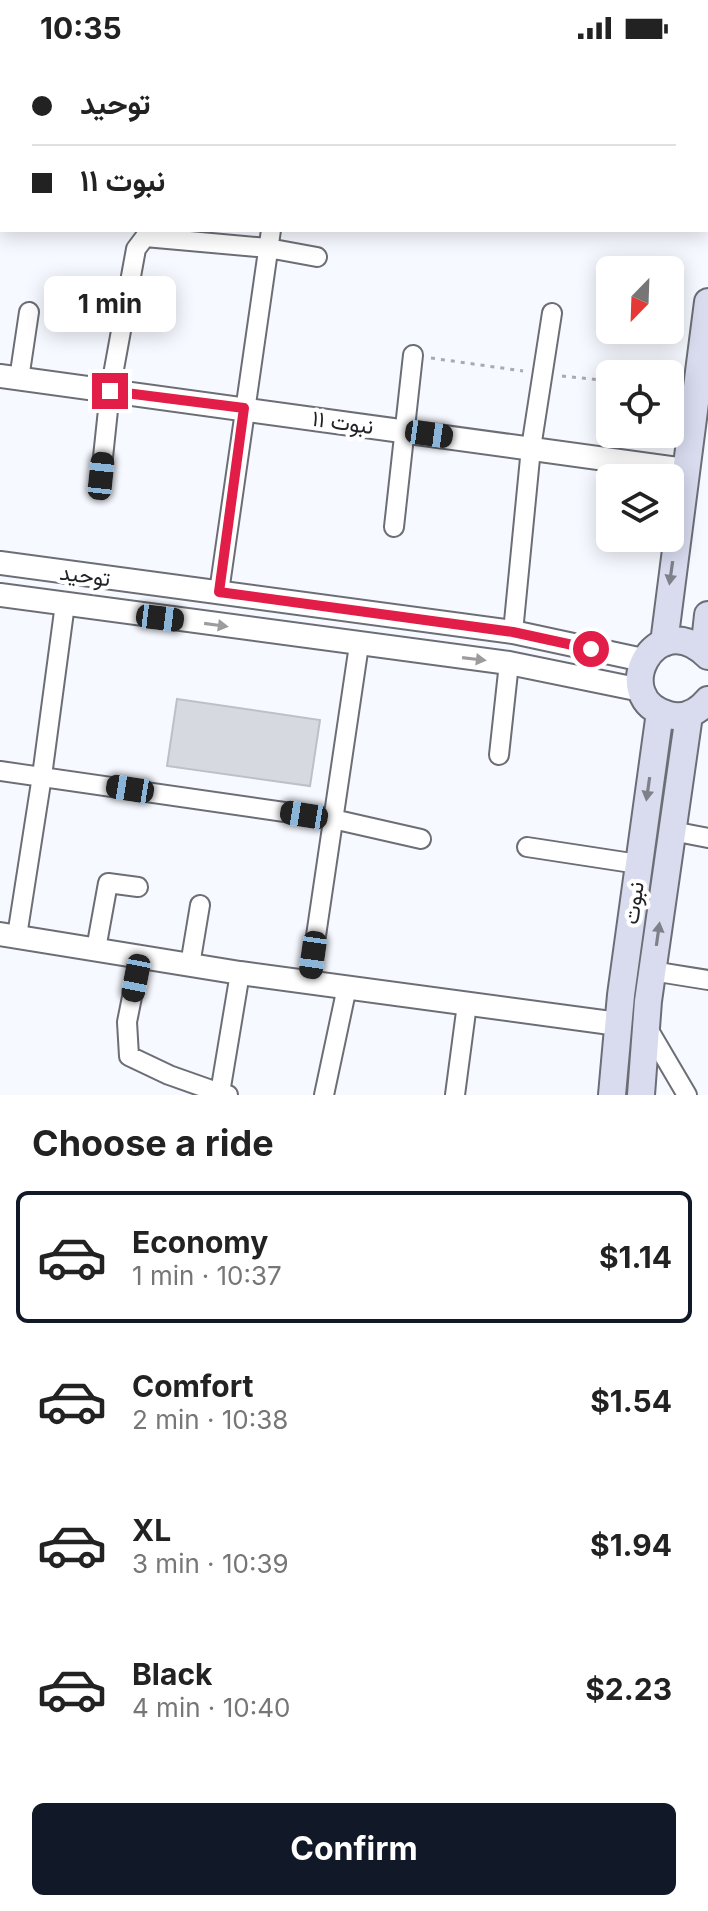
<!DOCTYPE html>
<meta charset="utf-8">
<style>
:root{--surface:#fff;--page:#f2f2f2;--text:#222;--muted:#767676;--line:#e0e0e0;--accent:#111827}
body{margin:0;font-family:Inter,Vazirmatn,sans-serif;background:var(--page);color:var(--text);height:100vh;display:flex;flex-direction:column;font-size:30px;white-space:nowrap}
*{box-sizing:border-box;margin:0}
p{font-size:26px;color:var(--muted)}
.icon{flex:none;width:44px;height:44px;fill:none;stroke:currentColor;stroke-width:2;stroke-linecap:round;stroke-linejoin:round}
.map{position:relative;height:1039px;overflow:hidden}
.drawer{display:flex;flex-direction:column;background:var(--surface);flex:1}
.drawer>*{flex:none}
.top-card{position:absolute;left:0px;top:0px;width:708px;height:176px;box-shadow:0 4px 20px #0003;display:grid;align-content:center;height:176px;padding:0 32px;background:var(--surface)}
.needle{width:52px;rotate:203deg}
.buttons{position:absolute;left:596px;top:200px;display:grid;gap:16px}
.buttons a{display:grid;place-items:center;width:88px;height:88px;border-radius:12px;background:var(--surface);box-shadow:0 4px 20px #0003;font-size:40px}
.end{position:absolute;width:36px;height:36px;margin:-18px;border:10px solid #e11d48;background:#fff;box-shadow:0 0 0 4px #fff}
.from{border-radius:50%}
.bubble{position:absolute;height:56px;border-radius:12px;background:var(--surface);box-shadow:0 4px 20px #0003;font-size:26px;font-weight:700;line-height:56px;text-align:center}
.car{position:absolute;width:24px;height:48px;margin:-24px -12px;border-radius:10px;box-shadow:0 0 6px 2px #0007;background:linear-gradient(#222 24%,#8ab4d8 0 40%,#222 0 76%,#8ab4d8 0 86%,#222 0)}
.top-card b{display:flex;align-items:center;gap:28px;height:76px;font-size:30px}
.top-card b+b{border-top:2px solid var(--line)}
.top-card i{width:20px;height:20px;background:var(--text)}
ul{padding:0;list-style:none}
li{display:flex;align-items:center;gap:24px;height:132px;margin:0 16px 12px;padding:0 16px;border:4px solid transparent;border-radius:12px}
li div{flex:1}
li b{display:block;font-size:30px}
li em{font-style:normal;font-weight:700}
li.selected{border-color:var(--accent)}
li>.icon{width:72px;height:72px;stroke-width:1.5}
h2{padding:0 32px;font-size:36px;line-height:96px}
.button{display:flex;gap:16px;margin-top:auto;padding:16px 32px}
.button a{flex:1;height:92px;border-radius:12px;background:var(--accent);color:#fff;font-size:32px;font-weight:700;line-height:92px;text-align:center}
.status{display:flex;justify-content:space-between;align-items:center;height:56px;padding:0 40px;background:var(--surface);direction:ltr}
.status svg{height:22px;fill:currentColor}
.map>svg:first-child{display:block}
</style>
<div class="status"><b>10:35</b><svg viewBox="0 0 49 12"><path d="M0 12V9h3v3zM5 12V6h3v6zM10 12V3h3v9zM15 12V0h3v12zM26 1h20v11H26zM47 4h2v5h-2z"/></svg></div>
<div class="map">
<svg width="708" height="1039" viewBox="0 0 708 1039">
<rect width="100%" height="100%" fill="#f6f9ff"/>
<!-- building -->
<path fill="#d6d9e0" stroke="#bdc0c7" stroke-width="2" d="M177,643L320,664L310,730L167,710Z"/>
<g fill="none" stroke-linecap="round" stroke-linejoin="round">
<!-- minor casing -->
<g stroke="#6c6e75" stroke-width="22">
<path id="minor" d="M88,0L104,2
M160,2L161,0
M297,2V0
M450,2V0
M706,97H708
M19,323L29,256
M101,420L110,335L136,193L145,181L268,192L317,201
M394,471L413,299
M219,536L271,174
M513,576L531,392L552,257
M499,699L509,607
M0,715L333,763L421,783
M672,775L708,782
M527,791L638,808
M17,880L42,720L65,548
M96,893L108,827L138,831
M140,901L127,966L129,1000L169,1019L220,1037
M190,909L200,849
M652,915L708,924
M309,927L359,589
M647,971L687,1039
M228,1039L220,1037L240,917
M324,1039L347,931
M455,1039L467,948"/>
</g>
<!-- tertiary casing -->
<g stroke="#6c6e75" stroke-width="26">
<path id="tertiary" d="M0,320L685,414
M0,507L513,576L643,604
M0,539L509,607L641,634
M0,878L240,917L618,968"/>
</g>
<!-- secondary casing -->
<g stroke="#6c6e75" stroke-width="30">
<path id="secondary" d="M664,587L708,246
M704,596L708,559
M708,600C655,547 607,643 669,659C684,663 698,656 708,644
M612,1039L621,939L660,656
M641,1039L648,945L689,659"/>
</g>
<!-- path -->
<path stroke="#a8aaaf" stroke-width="3" stroke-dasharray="4 6" stroke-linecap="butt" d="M431,302L523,315
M562,320L610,325"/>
<!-- minor -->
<use href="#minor" stroke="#fff" stroke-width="18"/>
<!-- tertiary -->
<use href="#tertiary" stroke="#fff" stroke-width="22"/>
<!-- secondary -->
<use href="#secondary" stroke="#d9dcef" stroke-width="26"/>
</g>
<!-- one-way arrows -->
<defs><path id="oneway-solid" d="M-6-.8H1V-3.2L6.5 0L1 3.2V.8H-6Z" transform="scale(2)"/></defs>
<g fill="#7e808a">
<use href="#oneway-solid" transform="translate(671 517) rotate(98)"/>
<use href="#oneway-solid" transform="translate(648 733) rotate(98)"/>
<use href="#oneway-solid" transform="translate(658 878) rotate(-82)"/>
</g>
<g fill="#9c9c9d">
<use href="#oneway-solid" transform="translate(216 569) rotate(8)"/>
<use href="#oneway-solid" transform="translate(474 603) rotate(7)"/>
</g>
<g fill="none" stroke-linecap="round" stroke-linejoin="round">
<!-- route -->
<path stroke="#e11d48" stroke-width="10" d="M110,335L244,352L219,536L513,576L591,593"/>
</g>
<g text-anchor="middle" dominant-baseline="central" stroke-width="8" stroke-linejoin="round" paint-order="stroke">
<!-- street labels -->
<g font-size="22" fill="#222326" stroke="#fff">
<text transform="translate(343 366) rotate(8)">نبوت ۱۱</text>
<text transform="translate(85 519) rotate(8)">توحید</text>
<text transform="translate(633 847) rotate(-82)">نبوت</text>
</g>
</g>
</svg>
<div class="buttons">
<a><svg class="needle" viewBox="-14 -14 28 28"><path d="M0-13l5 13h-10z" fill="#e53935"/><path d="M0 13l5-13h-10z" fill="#767676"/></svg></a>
<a><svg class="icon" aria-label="locate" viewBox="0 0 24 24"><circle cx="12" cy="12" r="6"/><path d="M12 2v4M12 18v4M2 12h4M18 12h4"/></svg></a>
<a><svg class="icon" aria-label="layers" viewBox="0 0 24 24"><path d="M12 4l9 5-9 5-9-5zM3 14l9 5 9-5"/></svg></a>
</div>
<i class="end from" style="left:591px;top:593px"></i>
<i class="end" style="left:110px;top:335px"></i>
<div class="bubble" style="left:44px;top:220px;width:132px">1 min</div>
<i class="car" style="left:429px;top:378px;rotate:98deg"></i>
<i class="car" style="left:101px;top:420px;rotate:6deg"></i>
<i class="car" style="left:160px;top:562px;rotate:97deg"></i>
<i class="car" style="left:130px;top:733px;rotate:279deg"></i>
<i class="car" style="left:304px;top:759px;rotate:279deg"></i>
<i class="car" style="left:313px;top:899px;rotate:188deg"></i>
<i class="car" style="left:136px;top:922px;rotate:191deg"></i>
<div class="top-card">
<b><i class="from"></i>توحید</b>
<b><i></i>نبوت ۱۱</b>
</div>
</div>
<section class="drawer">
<h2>Choose a ride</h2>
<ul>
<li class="selected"><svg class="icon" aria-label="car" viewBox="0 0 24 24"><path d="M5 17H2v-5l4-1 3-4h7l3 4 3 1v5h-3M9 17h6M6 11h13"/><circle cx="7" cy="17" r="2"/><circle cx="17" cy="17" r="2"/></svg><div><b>Economy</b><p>1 min · 10:37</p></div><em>$1.14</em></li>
<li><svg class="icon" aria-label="car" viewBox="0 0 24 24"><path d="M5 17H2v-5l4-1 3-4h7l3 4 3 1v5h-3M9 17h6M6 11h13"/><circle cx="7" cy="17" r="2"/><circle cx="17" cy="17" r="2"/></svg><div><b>Comfort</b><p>2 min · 10:38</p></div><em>$1.54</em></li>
<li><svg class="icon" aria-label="car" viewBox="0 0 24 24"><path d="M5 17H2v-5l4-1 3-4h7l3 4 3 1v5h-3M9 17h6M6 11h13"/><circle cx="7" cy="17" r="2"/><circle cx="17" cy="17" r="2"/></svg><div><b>XL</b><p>3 min · 10:39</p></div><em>$1.94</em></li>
<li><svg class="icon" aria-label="car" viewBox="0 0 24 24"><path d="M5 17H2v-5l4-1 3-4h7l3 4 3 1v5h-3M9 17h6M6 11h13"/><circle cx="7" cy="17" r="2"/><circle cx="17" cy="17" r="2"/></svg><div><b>Black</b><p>4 min · 10:40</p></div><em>$2.23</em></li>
</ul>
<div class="button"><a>Confirm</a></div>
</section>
